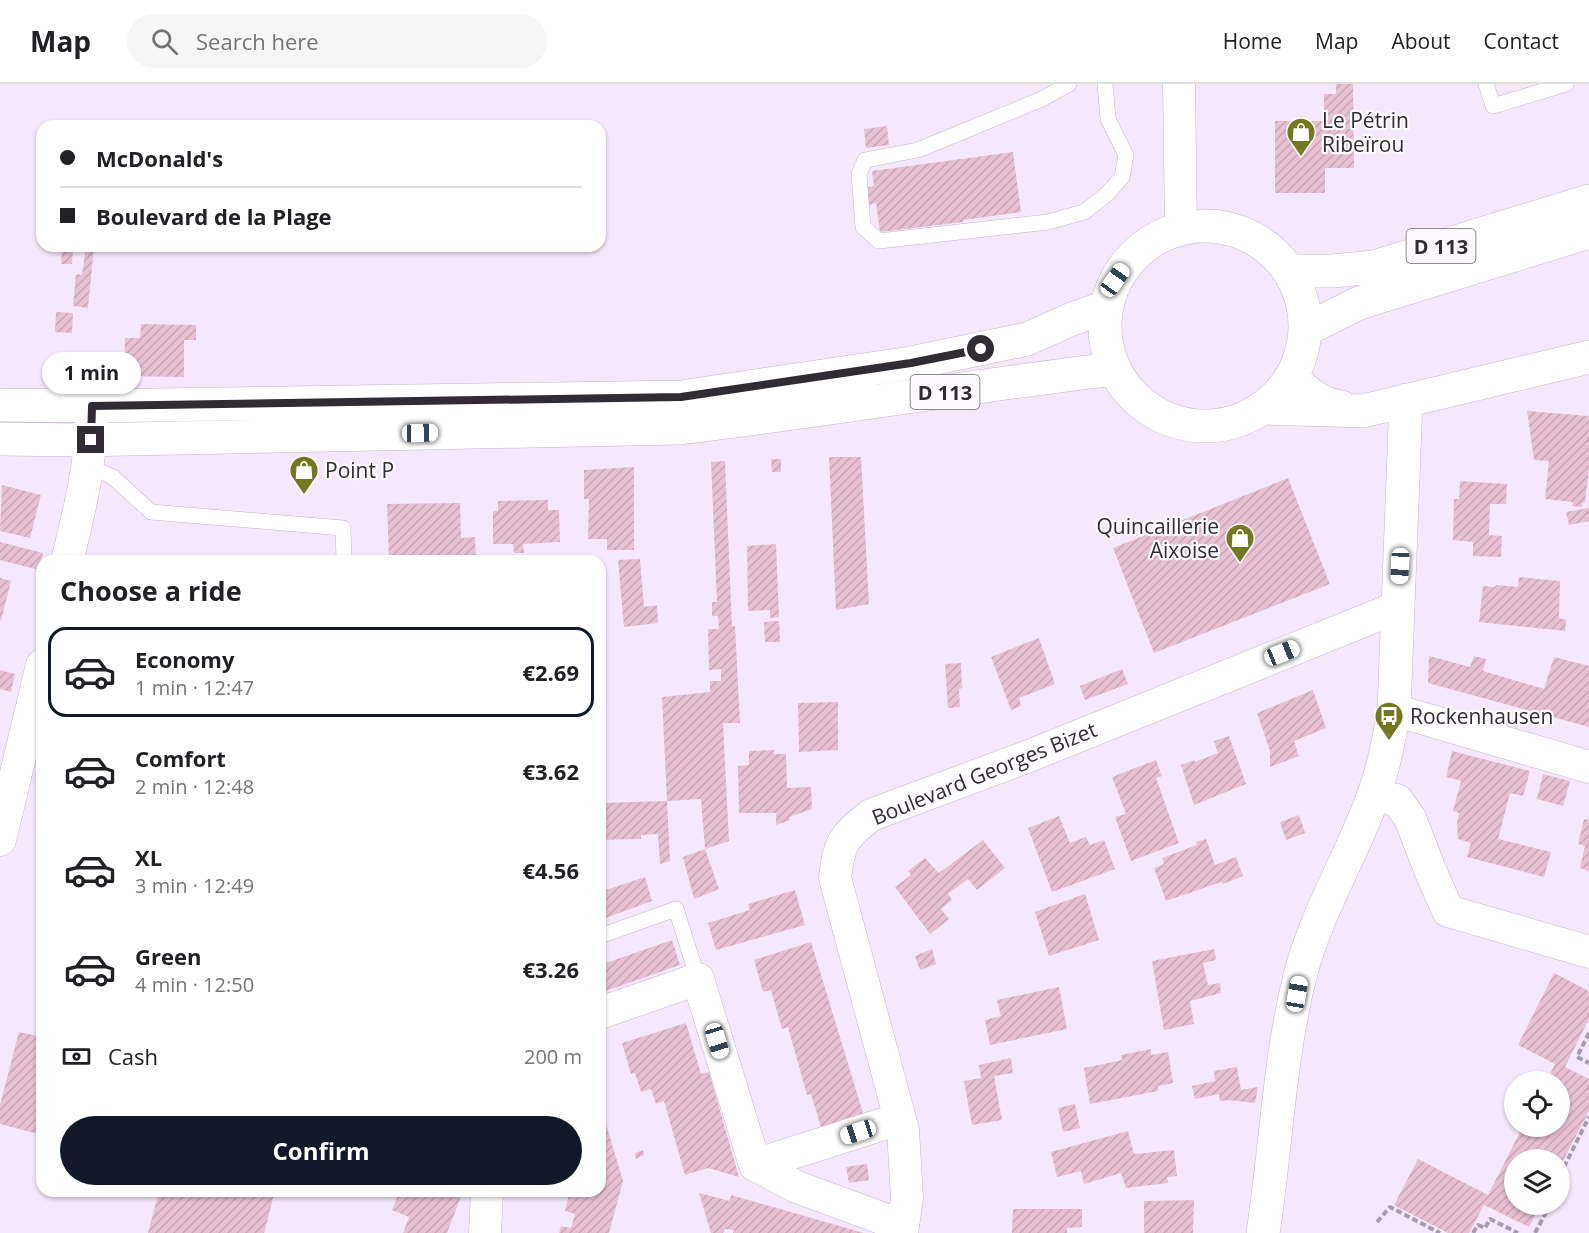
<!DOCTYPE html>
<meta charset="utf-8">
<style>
:root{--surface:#fff;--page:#f6f6f6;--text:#202124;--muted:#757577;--line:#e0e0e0;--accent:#111827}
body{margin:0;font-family:"Open Sans",sans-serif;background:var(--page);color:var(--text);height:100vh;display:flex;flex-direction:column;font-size:22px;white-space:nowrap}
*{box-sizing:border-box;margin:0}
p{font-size:20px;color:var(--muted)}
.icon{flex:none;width:33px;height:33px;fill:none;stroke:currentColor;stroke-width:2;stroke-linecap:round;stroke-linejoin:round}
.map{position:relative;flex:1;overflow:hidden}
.sheet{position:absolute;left:36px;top:471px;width:570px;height:642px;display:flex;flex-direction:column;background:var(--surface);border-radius:18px;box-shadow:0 2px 4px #0004}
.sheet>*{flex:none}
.hud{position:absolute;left:36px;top:36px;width:570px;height:132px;border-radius:18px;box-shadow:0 2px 4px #0004;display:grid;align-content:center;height:132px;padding:0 24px;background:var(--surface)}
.buttons{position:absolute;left:1504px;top:987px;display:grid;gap:12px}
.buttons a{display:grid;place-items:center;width:66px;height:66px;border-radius:50%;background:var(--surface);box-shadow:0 2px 4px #0004;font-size:30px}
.end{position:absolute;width:27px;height:27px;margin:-14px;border:8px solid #312b33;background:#fff;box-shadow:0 0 0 3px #fff}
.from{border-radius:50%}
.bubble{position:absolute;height:42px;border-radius:21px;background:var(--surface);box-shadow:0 2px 4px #0004;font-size:20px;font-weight:700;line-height:42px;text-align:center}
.car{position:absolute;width:18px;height:36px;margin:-18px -9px;border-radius:8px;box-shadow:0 0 4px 2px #0007;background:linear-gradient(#fff 24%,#345 0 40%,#fff 0 76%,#345 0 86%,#fff 0)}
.hud b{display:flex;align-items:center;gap:21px;height:57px;font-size:22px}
.hud b+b{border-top:2px solid var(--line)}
.hud i{width:15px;height:15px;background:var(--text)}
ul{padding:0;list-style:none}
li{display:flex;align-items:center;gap:18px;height:90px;margin:0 12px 9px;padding:0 12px;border:3px solid transparent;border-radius:18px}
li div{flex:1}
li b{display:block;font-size:22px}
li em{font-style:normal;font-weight:700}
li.current{border-color:var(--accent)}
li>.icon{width:54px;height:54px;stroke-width:1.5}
h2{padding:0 24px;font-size:27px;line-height:72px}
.pay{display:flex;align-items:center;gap:15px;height:66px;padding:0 24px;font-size:22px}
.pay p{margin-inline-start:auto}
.cta{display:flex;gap:12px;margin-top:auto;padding:12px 24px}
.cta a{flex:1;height:69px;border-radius:36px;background:var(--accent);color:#fff;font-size:24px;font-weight:700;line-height:69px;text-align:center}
header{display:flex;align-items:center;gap:36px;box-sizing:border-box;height:84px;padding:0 30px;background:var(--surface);border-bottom:2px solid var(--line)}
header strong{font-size:28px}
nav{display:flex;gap:33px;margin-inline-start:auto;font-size:21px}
.search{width:420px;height:54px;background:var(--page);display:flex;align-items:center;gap:15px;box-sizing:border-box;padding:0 21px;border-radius:33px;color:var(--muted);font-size:22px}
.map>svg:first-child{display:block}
</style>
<header>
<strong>Map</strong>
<div class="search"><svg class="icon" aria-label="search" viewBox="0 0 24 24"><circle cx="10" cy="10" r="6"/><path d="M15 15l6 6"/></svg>Search here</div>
<nav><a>Home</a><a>Map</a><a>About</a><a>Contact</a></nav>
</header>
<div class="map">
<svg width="1589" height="1149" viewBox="0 0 1589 1149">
<defs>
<pattern id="building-hatch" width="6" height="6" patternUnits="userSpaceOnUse" patternTransform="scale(1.5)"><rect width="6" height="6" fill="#e7c0d3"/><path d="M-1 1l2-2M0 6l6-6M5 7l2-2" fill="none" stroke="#c7a5b6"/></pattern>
</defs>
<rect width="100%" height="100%" fill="#f6e8fc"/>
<!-- building -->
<path fill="url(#building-hatch)" d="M1336,0H1353L1354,84H1325V109H1275V37H1324V10H1336Z
M887,42L889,61L866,64L864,45Z
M1013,68L1021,128L963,136V138L880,148L876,119L868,121V103L874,102L872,87Z
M62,162H73L72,180H61Z
M86,162H94L88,224L73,222L76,190L82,191Z
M56,228L73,229L72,249L55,248Z
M141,240L196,241V256H184V293L124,292L125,254H140Z
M1527,327L1589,332V383L1585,419H1582V423L1572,422L1573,418L1545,415L1549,377L1534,376Z
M829,373H861L869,520L836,526Z
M771,375H781V388H772Z
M725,377L732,542H735L740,639H723L729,757L705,765L701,715L667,717L670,777L660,780L658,750L641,751V755L600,756V719L667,717L662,613L710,608V597H721V585L709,586L708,545H719L718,532H712V518H717L711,378Z
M634,383V466H607V455H588L589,415H584V386Z
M1288,394L1330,500L1154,569L1113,464Z
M1460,397L1507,400L1506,420H1490L1489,451L1502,452L1501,473L1473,472V458L1453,456L1454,415H1459Z
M2,401L41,411L30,454L0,447Z
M548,416V426H559L560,458L523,460L524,469H514L513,460H493V427H498V417Z
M460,419L461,454L475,453L476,477H389L387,420Z
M1589,424V437L1569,441L1566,428Z
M0,458L43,469L39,486L0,476Z
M776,460L779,533L770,534V526L748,527L747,462Z
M640,475L644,523L657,521L658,539L624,543L618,476Z
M1519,493L1560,497L1559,534L1566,536L1565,547L1479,538L1483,502L1495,503L1496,501L1518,503Z
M0,494L11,497L1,537L0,536Z
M779,537L780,558H765L764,538Z
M1039,554L1055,600L1019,614L1021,622L1011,626L991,573Z
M1429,572L1470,583L1474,572L1486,575L1483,587L1544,605L1554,573L1589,582V643L1428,599Z
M961,579L962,604L959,605L960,623L948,624L945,580Z
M1122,585L1128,600L1085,616L1080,602Z
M0,586L15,590L11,608L0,605Z
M1313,606L1326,644L1294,657L1299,672L1270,683V667L1257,629Z
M838,618V666L799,668L798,619Z
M1229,652L1246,700L1194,721L1181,681L1194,676L1195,678L1218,669L1214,657Z
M774,666V670H786L787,704L811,703L812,725L789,733L790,736L776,741V729H739L738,682L749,681V667Z
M1452,667L1530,687L1523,712L1510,709L1498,755L1551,768L1544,793L1467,773L1471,759L1458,755L1457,739L1459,729L1453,727L1461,697L1446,693Z
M1156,676L1162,692L1156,694L1179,759L1131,777L1115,733L1126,730L1112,693Z
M1543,690L1570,697L1563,722L1537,715Z
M1299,731L1305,749L1286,756L1280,738Z
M1059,732L1070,759L1086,753L1090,761L1104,756L1115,785L1052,808L1028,744Z
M1584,735L1589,736V787L1580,784L1585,762L1578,760Z
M1206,755L1215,781L1236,773L1243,792L1223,800L1221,798L1166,817L1154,784L1164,780L1162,774L1197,761L1196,758Z
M983,756L1005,784L977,806L968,795L948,810L952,816L941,825L949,835L930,850L895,803L911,791L908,787L925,774L939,789Z
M705,765L719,805L694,815L683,773Z
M645,793L652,817L600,836V808Z
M795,806L805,841L716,866L708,839L750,826L748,820Z
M1085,810L1099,856L1049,872L1035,828Z
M672,856L680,881L600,909V881Z
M811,858L863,1029L821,1043L811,1010L807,1011L788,943L782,945L771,906L763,908L754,876Z
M932,865L936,880L920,886L915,872Z
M1214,865L1216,876L1203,879L1208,901L1220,899L1221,909L1190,917L1194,940L1164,946L1152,877Z
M1554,889L1589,907V935L1565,983L1589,995V1027L1560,1083V1076H1515V1120H1541L1529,1143L1484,1121L1469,1149H1448L1394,1121L1418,1075L1488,1111L1523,1042H1560V998H1546L1555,980L1518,961Z
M1059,903L1067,945L990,961L985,936L1001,932L997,916Z
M686,939L701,990L709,988L739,1093L708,1084L685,1091L664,1017L656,1020L651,1005L641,1008L635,989L631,990L622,959Z
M19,948L42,953V1051L0,1040V1021Z
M1151,965V971L1168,968L1173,999L1158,1002V1007L1090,1020L1084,984L1122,976L1121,971Z
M1011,974L1013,989L994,992L1002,1036L972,1041L964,997L981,994L979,981Z
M1237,983L1241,1006L1258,1003L1255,1019L1229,1016L1220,1017L1219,1010L1195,1015L1192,1002L1215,997L1214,987Z
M1075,1020L1080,1044L1063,1048L1058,1024Z
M601,1023L623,1097L609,1149H559L561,1142L571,1144L575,1130L565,1127L570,1107H600Z
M1128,1047L1134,1070L1174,1066L1177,1092L1167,1093L1168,1099L1126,1104L1121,1089L1084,1100L1081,1087L1057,1093L1051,1068Z
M643,1066L644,1071L636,1075L635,1069Z
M867,1080L869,1096L849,1099L846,1083Z
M159,1107H275L264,1149H148Z
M411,1107H463L447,1149H403L409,1133L392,1126L399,1109L409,1113Z
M699,1109L730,1117L731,1111L864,1149H733L734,1146L725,1145L723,1149H711Z
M1194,1116L1193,1149H1144V1117Z
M1013,1125H1082V1143L1067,1144V1149H1012Z"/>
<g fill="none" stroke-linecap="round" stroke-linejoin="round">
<!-- service casing -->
<g stroke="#c3b5c9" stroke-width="16">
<path id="service" d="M1069,0L1042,15L918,66L865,76L859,90L863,143L879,157L1048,138L1084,128L1107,110L1122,93L1126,71L1108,35L1105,0
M1486,0L1493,22L1566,0
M87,381L113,393L151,428L343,444L344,477
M600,852L676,825L698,895"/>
</g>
<!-- minor casing -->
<g stroke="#c3b5c9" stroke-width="33">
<path id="minor" d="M1179,0L1181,144
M67,477C79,429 91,380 92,330
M1394,626L1589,683
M1373,712L1397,716L1410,734L1430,786L1448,827L1589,868
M0,756L42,581
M600,929L698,895L755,1081L797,1103L903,1142
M755,1081L899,1035
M485,1149L487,1107
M902,1149L907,1114L903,1046L835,794C839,759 843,753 871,731L1029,672L1398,523"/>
</g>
<!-- tertiary casing -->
<g stroke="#c3b5c9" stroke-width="34">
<path id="tertiary" d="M1291,293C1308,309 1317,319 1341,323
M1262,324L1363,327L1589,273
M1263,1149C1276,1064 1279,976 1300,892C1316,829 1352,772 1374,710C1384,683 1389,655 1394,626L1406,316"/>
</g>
<!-- primary casing -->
<g stroke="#c3b5c9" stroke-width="34">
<path id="primary" d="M1105 242a100 100 0 1 1 200 0a100 100 0 1 1-200 0Z
M1289,187H1333L1374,183L1589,117
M1305,246L1359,219L1589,148
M0,321L92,322L681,313L911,279L1027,255L1072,235L1106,223
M0,355L77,356L679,344C824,327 969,302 1114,285"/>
</g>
<!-- path -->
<path stroke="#a89dac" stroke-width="4" stroke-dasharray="6 3" stroke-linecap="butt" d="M1589,949L1577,973L1589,979
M1560,1091L1589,1033
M1377,1138L1390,1123L1440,1149
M1473,1149L1478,1141L1485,1144L1490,1135L1518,1149
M1535,1149L1549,1123L1548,1120"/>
<!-- service -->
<use href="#service" stroke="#fff" stroke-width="15"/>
<!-- minor -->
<use href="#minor" stroke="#fff" stroke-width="32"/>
<!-- tertiary -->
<use href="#tertiary" stroke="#fff" stroke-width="33"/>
<!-- primary -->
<use href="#primary" stroke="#fff" stroke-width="33"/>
</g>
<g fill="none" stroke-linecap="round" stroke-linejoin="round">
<!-- route -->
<path stroke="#312b33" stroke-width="8" d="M91,356L92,322L681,313L911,279L981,265"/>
</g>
<!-- icons -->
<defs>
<g id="shop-pin" transform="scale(1.5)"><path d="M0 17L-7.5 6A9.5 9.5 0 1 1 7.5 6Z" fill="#747820" stroke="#fdfafe"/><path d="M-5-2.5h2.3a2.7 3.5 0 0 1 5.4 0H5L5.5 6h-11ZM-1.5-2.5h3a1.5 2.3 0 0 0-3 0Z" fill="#fff"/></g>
<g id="bus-pin" transform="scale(1.5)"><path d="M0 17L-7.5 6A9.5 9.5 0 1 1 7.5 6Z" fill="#747820" stroke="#fdfafe"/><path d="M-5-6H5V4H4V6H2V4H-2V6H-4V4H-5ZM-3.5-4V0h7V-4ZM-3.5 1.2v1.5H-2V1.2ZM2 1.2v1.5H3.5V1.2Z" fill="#fff"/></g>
</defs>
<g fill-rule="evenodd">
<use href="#shop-pin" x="1301" y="48"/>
<use href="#shop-pin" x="304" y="386"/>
<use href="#shop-pin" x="1240" y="454"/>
<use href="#bus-pin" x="1389" y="632"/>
</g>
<g text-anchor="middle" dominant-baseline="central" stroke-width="4.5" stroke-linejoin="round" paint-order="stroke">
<!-- shield labels -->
<g fill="#fdfafe" stroke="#6e6970" stroke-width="1.5">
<rect x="1406.5" y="145" width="69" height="34" rx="4.5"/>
<rect x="910.5" y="291" width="69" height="34" rx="4.5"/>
</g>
<g font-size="20" font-weight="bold" fill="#312b33">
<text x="1441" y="162">D 113</text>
<text x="945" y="308">D 113</text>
</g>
<!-- poi labels -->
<g font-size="21" fill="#312b33" stroke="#fdfafe" text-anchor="start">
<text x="1322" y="36">Le Pétrin<tspan x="1322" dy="24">Ribeïrou</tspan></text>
<text x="325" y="386">Point P</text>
<text x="1219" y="442" text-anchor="end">Quincaillerie<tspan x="1219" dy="24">Aixoise</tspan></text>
<text x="1410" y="632">Rockenhausen</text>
</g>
<!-- street labels -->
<g font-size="21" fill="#312b33" stroke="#fdfafe">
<text transform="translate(984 689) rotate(-22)">Boulevard Georges Bizet</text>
</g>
</g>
</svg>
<div class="buttons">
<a><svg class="icon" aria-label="locate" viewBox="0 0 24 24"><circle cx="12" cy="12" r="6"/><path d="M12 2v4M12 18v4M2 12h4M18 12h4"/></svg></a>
<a><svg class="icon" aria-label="layers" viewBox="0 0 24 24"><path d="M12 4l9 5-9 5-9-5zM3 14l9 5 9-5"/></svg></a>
</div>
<i class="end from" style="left:981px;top:265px"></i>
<i class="end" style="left:91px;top:356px"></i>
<div class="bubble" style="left:42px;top:268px;width:99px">1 min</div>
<i class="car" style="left:1115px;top:196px;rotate:35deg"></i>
<i class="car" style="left:420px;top:349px;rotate:89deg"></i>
<i class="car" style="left:1400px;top:482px;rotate:183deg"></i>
<i class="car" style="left:1282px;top:569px;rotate:68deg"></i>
<i class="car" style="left:1297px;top:910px;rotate:10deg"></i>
<i class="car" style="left:717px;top:957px;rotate:163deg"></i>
<i class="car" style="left:858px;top:1048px;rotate:252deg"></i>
<div class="hud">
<b><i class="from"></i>McDonald's</b>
<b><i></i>Boulevard de la Plage</b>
</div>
<section class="sheet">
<h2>Choose a ride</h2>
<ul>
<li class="current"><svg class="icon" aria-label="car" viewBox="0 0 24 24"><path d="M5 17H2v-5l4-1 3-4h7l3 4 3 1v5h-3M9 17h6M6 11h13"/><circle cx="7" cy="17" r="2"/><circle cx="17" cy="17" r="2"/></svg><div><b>Economy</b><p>1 min · 12:47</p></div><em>€2.69</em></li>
<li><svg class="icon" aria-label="car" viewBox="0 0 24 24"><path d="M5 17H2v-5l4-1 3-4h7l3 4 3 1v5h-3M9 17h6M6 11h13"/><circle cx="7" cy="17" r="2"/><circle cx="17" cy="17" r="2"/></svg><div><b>Comfort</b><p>2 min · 12:48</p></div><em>€3.62</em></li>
<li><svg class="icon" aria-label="car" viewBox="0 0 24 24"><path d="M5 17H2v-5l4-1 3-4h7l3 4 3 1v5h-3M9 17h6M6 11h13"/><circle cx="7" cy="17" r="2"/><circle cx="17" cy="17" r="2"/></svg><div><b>XL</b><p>3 min · 12:49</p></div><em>€4.56</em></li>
<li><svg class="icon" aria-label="car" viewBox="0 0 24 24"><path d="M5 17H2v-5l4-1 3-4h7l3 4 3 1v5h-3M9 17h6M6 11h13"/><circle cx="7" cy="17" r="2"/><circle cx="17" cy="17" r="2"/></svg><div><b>Green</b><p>4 min · 12:50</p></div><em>€3.26</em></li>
</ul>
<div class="pay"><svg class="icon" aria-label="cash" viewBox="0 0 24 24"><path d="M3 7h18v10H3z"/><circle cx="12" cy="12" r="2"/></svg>Cash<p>200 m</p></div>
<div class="cta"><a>Confirm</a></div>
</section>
</div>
